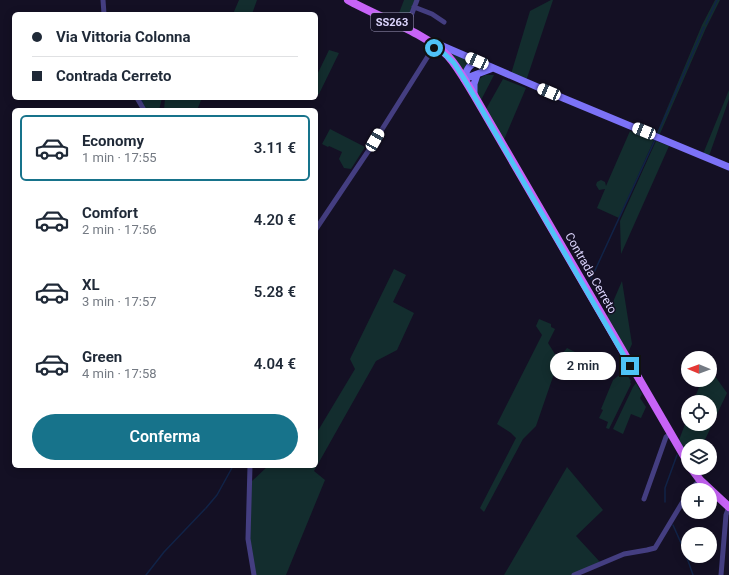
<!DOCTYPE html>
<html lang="it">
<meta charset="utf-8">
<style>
:root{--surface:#fff;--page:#f6f6f7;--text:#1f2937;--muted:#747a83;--line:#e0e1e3;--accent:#17738b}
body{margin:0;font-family:Roboto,sans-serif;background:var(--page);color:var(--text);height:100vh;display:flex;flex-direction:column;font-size:15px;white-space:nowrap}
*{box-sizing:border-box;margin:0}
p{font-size:13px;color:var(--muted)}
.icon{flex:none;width:22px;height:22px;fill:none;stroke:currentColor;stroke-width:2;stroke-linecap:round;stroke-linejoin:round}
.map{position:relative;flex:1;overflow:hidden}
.details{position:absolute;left:12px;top:108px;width:306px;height:360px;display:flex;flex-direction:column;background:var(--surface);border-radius:6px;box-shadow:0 2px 10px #0003}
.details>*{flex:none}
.top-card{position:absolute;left:12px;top:12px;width:306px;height:88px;border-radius:6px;box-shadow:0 2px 10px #0003;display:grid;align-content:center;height:88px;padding:0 20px;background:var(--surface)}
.needle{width:26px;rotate:271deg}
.fabs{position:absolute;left:681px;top:351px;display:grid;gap:8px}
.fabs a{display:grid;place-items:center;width:36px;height:36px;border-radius:50%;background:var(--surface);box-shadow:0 2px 10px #0003;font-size:20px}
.end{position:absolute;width:18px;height:18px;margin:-9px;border:5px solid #4fc3f7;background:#111;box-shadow:0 0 0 2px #111}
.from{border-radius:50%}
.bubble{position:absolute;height:28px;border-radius:14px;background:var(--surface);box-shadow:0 2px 10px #0003;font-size:13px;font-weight:600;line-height:28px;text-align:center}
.car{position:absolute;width:12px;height:24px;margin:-12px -6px;border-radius:5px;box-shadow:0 0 3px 1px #0007;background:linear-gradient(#fff 24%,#345 0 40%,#fff 0 76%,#345 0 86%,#fff 0)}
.top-card b{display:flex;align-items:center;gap:14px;height:38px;font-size:15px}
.top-card b+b{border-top:1px solid var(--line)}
.top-card i{width:10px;height:10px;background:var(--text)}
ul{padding:7px 0 0;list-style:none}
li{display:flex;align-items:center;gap:12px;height:66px;margin:0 8px 6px;padding:0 12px;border:2px solid transparent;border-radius:6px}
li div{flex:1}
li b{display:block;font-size:15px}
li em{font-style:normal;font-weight:600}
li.selected{border-color:var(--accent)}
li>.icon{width:36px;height:36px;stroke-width:1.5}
.button{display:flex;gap:8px;margin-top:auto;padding:8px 20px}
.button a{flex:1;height:46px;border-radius:24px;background:var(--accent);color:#fff;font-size:16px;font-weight:600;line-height:46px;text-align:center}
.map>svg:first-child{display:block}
</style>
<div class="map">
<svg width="729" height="575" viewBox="0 0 729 575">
<rect width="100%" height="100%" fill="#141024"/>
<!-- green -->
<path fill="#132d2e" d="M239,0H257L252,14H233Z
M404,0H415L405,26L396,21Z
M551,0H553L526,81L511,74L530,11Z
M715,0H720L706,28L659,136L656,135L702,25Z
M329,50L339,53L319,94L316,95V77Z
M448,52L471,62L464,72Z
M485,75H494L480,102C475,91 472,82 485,75Z
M503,79L526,88L503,142L485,111Z
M729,90V99L709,156L703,154Z
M138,98H142L144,100L145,98H162L159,110H144Z
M165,98H202L197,110H164Z
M330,129L365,147L351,169L344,168L339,159L342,152L329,146L328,147L322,144Z
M630,131L654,140L619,218L597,208L605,189L599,190L596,185L597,182L601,180L605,182L606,186Z
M656,141L669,146L621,254L620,221Z
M394,269L406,275L393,302L414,313L397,350L376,361L314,471L325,480L286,575H255L250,541V483L268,466H316V434L355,369L350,359Z
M622,281L632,344L627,355L606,318Z
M539,319L551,324V327L555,329L548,343L558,359L567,348L577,353L570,367L556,368L536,426L523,439L484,512L480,508L516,438L511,433L497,424L542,335L536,326Z
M710,369L727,393L702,446H688V459L678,443L688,416V424H710V402H693L702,380H710Z
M626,373L631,381L630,382L631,384L609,429L606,428L608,422L599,418L603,410L601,409L613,380L618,376Z
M636,383L642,394L640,398L646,407L641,418L631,414L623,434L613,429L633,387Z
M567,467L603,510L576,536L600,562L571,575H504Z"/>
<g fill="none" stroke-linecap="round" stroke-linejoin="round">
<!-- stream -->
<path stroke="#112347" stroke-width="1.5" d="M706,24L717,0
M140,98L143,103
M657,135L704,27
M591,279L655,140
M665,502V488L677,455
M206,508L217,495L233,466
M673,525L685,552L693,575
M146,575L164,552L205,509"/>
<!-- street -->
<path stroke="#443e81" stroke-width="5" d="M103,0L104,14
M414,7L432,14L444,22
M406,29L417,0
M137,98L144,110
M316,229L369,150L435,45
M250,466L248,539L254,575
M690,490L700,480
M644,499L666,437L670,434
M574,575L624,554L647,550L655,548L688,493
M721,575L726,515L729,507"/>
<!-- secondary -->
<path stroke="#7c72f7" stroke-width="7" d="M436,45L438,44L563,98L729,167
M477,61C469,65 466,70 464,79L493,68
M474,95V84L477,75"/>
<!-- primary -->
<path stroke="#c763f7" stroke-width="8" d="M348,0C378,17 424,32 448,56C458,67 466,82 474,95L688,463
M691,468L700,480L729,507"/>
</g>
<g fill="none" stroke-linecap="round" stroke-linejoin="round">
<!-- route -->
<path stroke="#4fc3f7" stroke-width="5" d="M434,48L435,45L454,63L463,77L630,366"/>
</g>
<g text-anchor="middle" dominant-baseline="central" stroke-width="3" stroke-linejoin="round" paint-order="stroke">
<!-- shield labels -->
<rect fill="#141024" stroke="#a09abc" stroke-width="1" x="371" y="13" width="42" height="18" rx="3"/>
<g font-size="11" font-weight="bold" fill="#dcd5fd">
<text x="392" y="22">SS263</text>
</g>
<!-- street labels -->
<g font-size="12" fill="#dcd5fd" stroke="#141024">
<text transform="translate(591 273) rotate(60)">Contrada Cerreto</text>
</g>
</g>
</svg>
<div class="fabs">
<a><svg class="needle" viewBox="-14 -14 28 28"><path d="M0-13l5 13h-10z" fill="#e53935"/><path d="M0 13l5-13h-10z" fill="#747a83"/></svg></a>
<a><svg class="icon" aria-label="locate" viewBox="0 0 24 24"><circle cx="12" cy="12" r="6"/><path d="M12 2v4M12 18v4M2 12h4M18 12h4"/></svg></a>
<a><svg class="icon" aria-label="layers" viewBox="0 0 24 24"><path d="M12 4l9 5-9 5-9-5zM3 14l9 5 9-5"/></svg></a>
<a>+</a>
<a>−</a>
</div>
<i class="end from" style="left:434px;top:48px"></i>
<i class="end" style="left:630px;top:366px"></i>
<div class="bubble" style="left:550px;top:352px;width:66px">2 min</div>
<i class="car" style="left:477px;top:61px;rotate:294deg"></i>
<i class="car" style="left:549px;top:92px;rotate:293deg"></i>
<i class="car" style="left:644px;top:131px;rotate:292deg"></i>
<i class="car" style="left:375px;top:140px;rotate:30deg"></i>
<div class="top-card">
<b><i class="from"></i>Via Vittoria Colonna</b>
<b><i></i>Contrada Cerreto</b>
</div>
<section class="details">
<ul>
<li class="selected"><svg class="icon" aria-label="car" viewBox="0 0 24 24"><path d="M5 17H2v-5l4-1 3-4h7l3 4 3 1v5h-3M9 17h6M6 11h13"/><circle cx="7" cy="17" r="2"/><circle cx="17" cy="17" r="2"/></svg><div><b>Economy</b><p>1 min · 17:55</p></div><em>3.11 €</em></li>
<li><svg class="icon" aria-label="car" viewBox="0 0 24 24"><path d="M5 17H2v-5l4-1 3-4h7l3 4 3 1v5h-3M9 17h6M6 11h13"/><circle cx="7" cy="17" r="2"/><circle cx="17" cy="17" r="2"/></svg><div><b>Comfort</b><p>2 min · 17:56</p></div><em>4.20 €</em></li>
<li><svg class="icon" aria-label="car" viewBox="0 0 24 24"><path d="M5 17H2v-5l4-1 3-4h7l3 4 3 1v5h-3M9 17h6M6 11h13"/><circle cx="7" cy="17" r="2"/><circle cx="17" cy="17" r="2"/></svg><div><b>XL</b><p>3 min · 17:57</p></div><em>5.28 €</em></li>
<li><svg class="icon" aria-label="car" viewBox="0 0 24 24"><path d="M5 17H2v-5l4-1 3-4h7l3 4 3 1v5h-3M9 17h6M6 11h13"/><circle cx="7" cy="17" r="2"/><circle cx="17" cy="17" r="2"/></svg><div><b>Green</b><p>4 min · 17:58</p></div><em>4.04 €</em></li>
</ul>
<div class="button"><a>Conferma</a></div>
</section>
</div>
